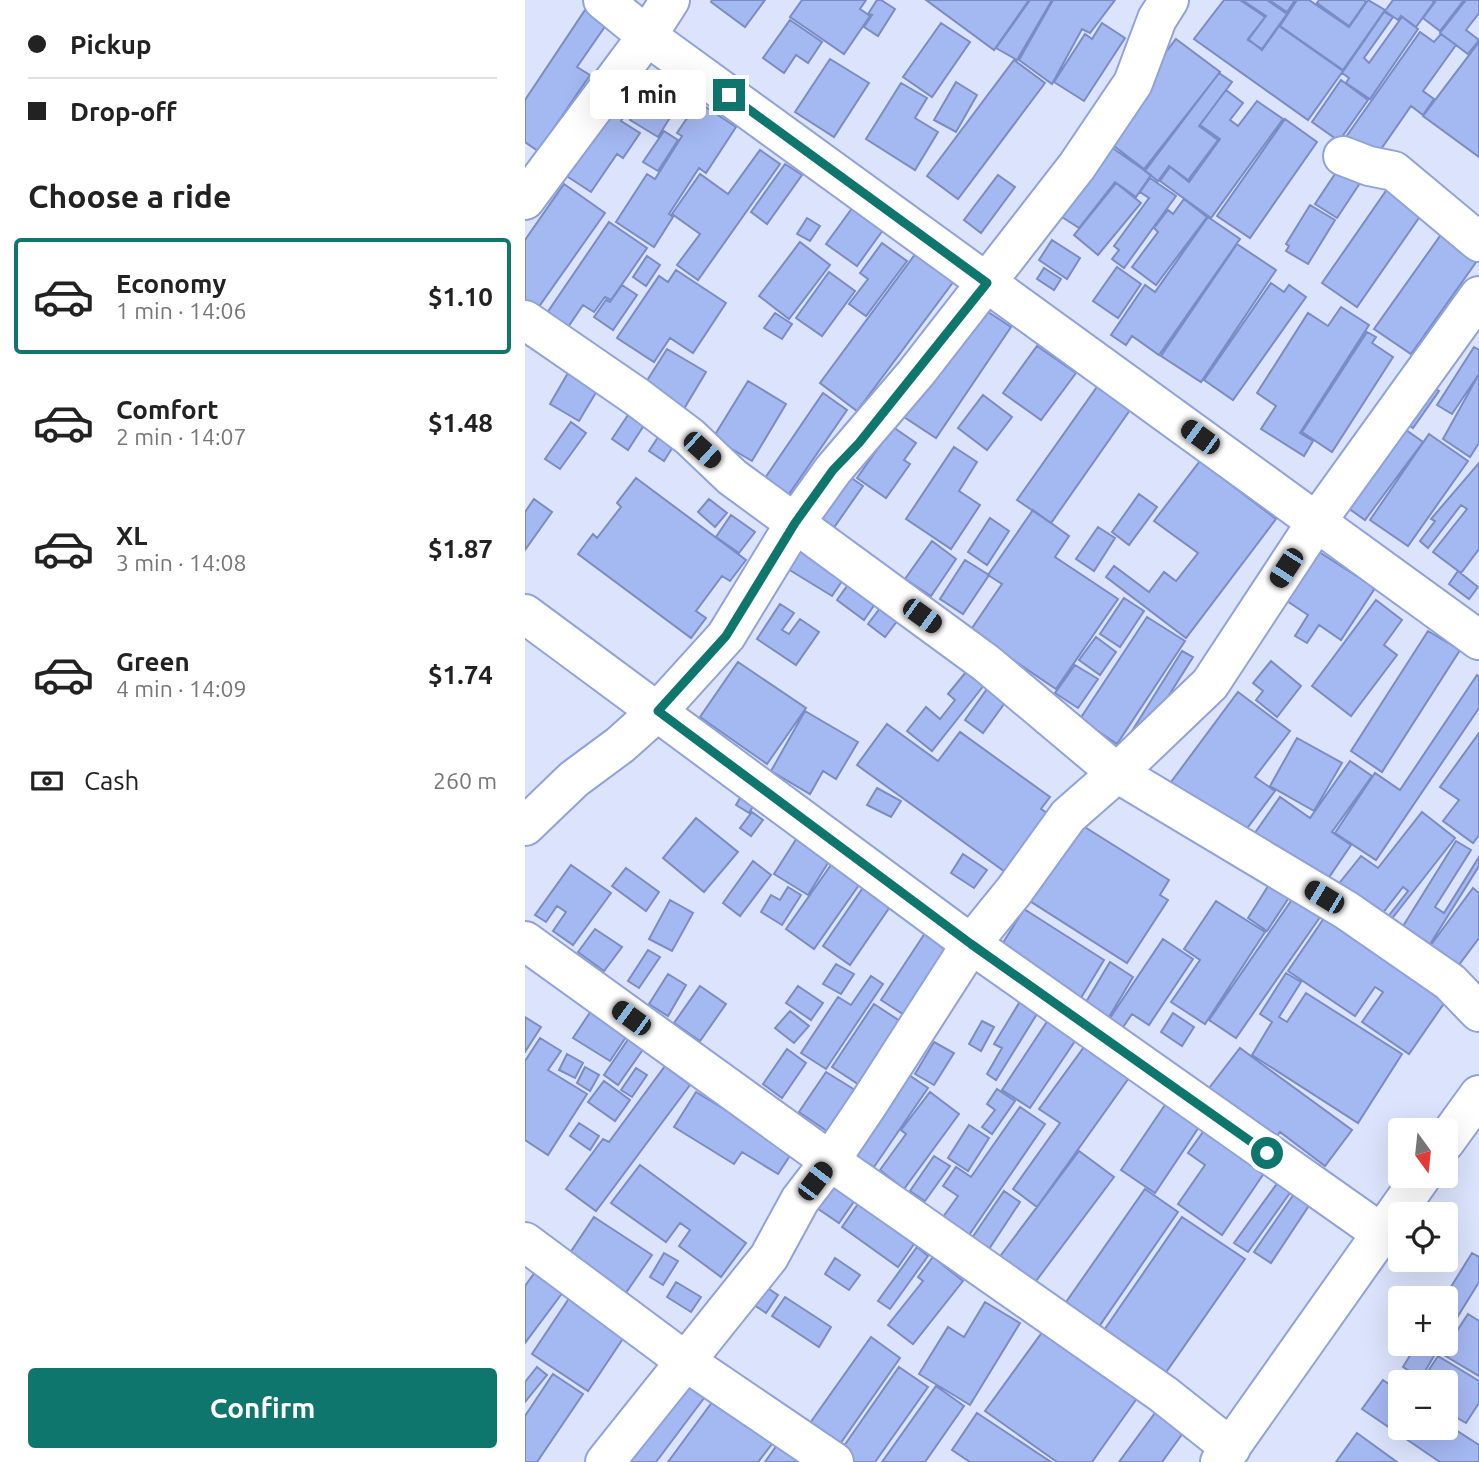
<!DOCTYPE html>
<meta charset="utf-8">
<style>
:root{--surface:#fff;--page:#f2f2f2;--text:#222;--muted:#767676;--line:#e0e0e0;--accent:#0f766e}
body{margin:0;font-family:Ubuntu,sans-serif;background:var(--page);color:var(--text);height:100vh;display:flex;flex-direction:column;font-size:26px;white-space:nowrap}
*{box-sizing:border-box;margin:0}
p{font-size:23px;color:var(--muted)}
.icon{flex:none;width:38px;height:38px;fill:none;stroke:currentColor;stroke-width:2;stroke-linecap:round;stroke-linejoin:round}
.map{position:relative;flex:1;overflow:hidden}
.panel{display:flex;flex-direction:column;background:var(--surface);width:525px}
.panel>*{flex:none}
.banner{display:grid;align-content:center;height:154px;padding:0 28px;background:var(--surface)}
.needle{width:46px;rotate:165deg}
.fabs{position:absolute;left:863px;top:1118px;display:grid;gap:14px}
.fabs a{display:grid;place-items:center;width:70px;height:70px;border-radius:7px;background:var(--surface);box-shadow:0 7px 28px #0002;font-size:35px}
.end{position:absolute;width:32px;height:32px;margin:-16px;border:9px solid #0f766e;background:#fff;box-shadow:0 0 0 4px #fff}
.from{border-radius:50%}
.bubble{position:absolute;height:49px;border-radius:7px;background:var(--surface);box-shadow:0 7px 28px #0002;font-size:23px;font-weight:700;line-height:49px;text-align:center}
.car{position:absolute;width:21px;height:42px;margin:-21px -10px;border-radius:9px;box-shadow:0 0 5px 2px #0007;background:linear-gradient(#222 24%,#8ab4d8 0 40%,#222 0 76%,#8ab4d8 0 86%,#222 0)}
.banner b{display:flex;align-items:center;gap:24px;height:66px;font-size:26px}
.banner b+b{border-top:2px solid var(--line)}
.banner i{width:18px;height:18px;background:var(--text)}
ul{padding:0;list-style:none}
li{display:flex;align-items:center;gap:21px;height:116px;margin:0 14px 10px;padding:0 14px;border:4px solid transparent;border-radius:7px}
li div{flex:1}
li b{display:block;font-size:26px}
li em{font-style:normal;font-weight:700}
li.current{border-color:var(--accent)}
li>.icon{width:63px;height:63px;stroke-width:1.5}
h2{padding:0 28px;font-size:32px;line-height:84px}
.pay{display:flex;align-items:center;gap:18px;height:77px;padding:0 28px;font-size:26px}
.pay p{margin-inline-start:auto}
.button{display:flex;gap:14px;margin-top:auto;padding:14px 28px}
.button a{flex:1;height:80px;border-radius:7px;background:var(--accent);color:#fff;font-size:28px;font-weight:700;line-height:80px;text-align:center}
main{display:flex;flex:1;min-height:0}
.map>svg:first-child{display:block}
</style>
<main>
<section class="panel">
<div class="banner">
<b><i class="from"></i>Pickup</b>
<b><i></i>Drop-off</b>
</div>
<h2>Choose a ride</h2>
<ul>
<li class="current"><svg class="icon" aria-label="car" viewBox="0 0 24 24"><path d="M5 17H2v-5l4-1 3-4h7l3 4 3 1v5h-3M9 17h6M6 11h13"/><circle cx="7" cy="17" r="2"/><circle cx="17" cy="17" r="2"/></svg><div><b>Economy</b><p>1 min · 14:06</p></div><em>$1.10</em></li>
<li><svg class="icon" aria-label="car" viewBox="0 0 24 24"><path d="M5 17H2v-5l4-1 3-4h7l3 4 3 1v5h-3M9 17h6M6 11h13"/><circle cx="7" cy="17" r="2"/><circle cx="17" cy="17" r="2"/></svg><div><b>Comfort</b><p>2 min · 14:07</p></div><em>$1.48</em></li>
<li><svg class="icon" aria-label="car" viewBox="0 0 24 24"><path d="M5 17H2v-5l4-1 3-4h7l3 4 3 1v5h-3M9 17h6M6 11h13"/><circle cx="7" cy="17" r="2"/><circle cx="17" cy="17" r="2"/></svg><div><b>XL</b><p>3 min · 14:08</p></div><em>$1.87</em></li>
<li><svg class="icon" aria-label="car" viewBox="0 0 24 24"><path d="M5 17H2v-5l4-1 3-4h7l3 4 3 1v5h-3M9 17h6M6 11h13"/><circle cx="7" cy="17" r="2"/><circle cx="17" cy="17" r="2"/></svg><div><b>Green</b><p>4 min · 14:09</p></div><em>$1.74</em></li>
</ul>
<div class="pay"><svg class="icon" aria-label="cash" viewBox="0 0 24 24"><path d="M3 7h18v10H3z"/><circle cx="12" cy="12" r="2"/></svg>Cash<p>260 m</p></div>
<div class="button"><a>Confirm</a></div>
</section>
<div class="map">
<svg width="954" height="1462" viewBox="0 0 954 1462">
<rect width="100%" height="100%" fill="#dbe4fc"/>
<!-- building -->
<path fill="#a4b8f1" stroke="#7a8cc3" stroke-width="2" d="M187,0H240L220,27L186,2Z
M277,0H341L335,9L345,16L319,54L265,17Z
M352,0H356L370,9L353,36L339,27L347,15L343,14Z
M401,0H504L469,50Z
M505,0H527L492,60L471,48Z
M528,0H590L565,33L557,29L527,84L494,60Z
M699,0H715L740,17L723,39L737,50L754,26L818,71L783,120L669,39Z
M717,0H742L762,14L737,49L723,40L741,16Z
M744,0H770L762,12Z
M772,0H784L824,27L843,0L860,10L818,70L755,26Z
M794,0H839L841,2L824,26L792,3Z
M868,0H907L909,2L891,27L876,16L873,20L860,11Z
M907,0H939L915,31L898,18L910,2Z
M941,0H954V13L941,30L954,40L943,54L915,33Z
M60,10L81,25L52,67L65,75L13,151L0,142V100Z
M859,12L868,17L839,58L844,63L877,17L893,29L845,99L821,83L824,78L817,73Z
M265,20L297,42L283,63L271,55L259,73L238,58Z
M416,23L445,42L407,97L378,77Z
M577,23L600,38L559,101L529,82L560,34L567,39Z
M895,32L909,42L916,34L931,45L898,91L909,99L898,115L886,106L845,165L816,144Z
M651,39L695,72L619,169L576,136Z
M954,42V157L898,116Z
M305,59L344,83L309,137L270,112Z
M489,60L520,83L433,199L402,176Z
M136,70L164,87L133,137L105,120Z
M694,73L707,82L674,126L693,140L663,180L644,166L633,181L620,171Z
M816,80L843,100L814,141L787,122Z
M431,82L452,95L431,132L409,120Z
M376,83L402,98L390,118L413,132L390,170L341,139Z
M701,90L718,103L705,120L713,126L732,101L758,119L686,218L635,181L645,167L664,182L695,139L675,125Z
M92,91L109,102L96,121L115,133L98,158L92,154L66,192L37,173Z
M173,102L211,127L181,173L174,168L144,214L148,217L129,247L91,222L122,174L130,179L157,136L152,133Z
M760,119L792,142L725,238L692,216Z
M139,131L153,140L133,171L118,162Z
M586,147L626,175L611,197L590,182L554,228L537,217Z
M235,150L255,164L173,280L152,265L175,234L147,214L175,174L203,194Z
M818,162L839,177L812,218L790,204Z
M260,164L277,175L242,224L226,212Z
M473,175L490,187L456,233L439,220Z
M625,178L651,196L599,268L587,259L594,250L589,246L624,198L615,192Z
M591,183L616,203L573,255L549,235Z
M39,184L80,213L8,315L0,309V240Z
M863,188L898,212L832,307L797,283Z
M659,199L682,217L631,285L607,267L633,232L629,228L643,210L648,214Z
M785,205L810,220L783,264L761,251L764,246L761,244Z
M328,207L358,230L332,266L301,244Z
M683,217L715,239L634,355L607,336L601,345L586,335L620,285L630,292Z
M282,218L295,226L285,241L272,234Z
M84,222L122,248L86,300L80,297L69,312L58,305L43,327L22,313Z
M920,229L954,258L886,354L849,329Z
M527,240L555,258L542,279L514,260Z
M275,242L305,265L264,319L234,296Z
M357,243L382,261L341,316L324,304L343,279L335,273Z
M712,244L751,270L676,382L636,356Z
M391,253L429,281L332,411L295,383Z
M122,256L135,265L121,286L108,277Z
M592,267L616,284L593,318L568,301Z
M519,268L536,279L529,290L512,279Z
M151,270L201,303L168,353L145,338L129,362L92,338L134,276L143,282Z
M304,272L330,291L297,336L271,318Z
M746,283L759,292L764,285L781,297L708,400L679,380Z
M97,285L112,295L88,330L69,317L81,300L85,302Z
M451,304L486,327L411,438L376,415Z
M816,307L844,325L775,433L788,441L779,456L736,429L751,406L732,393L783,313L803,326Z
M250,313L267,324L257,339L239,328Z
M842,332L851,337L847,343L868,357L807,452L777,432Z
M512,346L551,373L516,420L478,393Z
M949,347L954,350V374L927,414L912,405Z
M142,349L181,372L157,412L118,387Z
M47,366L76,384L54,421L25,404Z
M954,374V443L945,457L918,439Z
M579,377L612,400L526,523L492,500Z
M223,381L261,404L227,461L188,438Z
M900,382L914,391L888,428L874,418Z
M298,393L322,410L262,497L238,481Z
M458,395L487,417L462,450L433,428Z
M107,409L123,419L103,450L87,439Z
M46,422L61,433L35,469L20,459Z
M874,425L898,442L840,520L816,503Z
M368,427L391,443L379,460L385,464L361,498L332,478Z
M139,428L154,437L139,461L124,451Z
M904,434L943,461L883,546L845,520Z
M429,447L452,462L434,491L455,505L426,549L381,519Z
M675,461L751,519L661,638L581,577L589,566L624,592L639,572L651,581L673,553L629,521Z
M954,463V549L936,573L908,552L942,509L936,505L903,548L895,541L910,521L906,519Z
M322,475L338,486L308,529L291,517Z
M111,478L221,560L205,581L197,576L171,611L181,618L166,638L53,554L68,534L72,538L96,507L92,503Z
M614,494L632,507L604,545L587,532Z
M9,499L27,512L0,550V512Z
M184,499L202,513L190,527L173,512Z
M508,510L544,536L530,557L593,599L531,689L445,631L477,584L463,575Z
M206,515L230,532L214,553L191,537Z
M465,518L484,531L462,565L443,552Z
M573,527L590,538L569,571L551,559Z
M407,541L431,559L406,596L380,579Z
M788,548L850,588L816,640L794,625L782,643L770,636L783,615L756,597Z
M275,551L319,578L307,596L263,569Z
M440,560L464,575L438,614L415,599Z
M933,571L953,587L944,599L924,584Z
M325,582L352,601L339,620L312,600Z
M599,598L619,611L595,647L575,634Z
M851,600L877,620L859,645L872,655L826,716L787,686Z
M359,603L376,616L360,637L343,624Z
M255,604L269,613L257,630L264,634L275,619L294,632L271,665L232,639Z
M622,617L660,641L592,744L555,719Z
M903,631L935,650L857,772L826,751Z
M571,637L591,652L575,675L554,660Z
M657,651L668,657L617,738L607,731Z
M450,661L467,675L407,751L382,731L401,707L415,719L430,700L423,694Z
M746,661L776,686L752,717L731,700L738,691L728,683Z
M213,662L281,708L242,764L175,717Z
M550,665L573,679L553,708L530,693Z
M952,675L954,677V708L851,860L810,833L850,773L875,790Z
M469,679L487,693L458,733L440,720Z
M713,692L765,731L730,777L750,791L717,835L646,782Z
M280,711L333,742L311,779L298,771L285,794L246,771Z
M362,724L413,761L435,732L525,797L516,809L533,820L490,879L332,765Z
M954,733V835L948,843L918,821L934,800L915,787Z
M772,738L817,763L789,811L745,786Z
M825,761L847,776L807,832L826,845L798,886L727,837L755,797L785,818Z
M224,783L237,792L224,813L211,805Z
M352,788L376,801L366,817L342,805Z
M227,812L238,820L226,836L215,828Z
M897,812L930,838L858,930L855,927L883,891L878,887L850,923L808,891L836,856L853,868Z
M171,818L213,852L179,892L138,858Z
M547,819L644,880L635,895L643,900L602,963L489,891Z
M277,830L311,850L283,895L249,874Z
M931,841L946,850L910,907L919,913L954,857V866L897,957L870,939Z
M438,854L462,870L449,888L426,873Z
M313,855L341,875L289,949L261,929Z
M228,861L246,875L215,916L198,903Z
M46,865L86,893L48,945L28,931L41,912L32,906L21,922L10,915Z
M101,868L134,892L121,911L87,886Z
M346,876L373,895L325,965L298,946Z
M747,880L767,893L742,931L723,918Z
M263,887L276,895L257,925L236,912L246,895L255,900Z
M775,888L802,907L711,1038L684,1020Z
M948,888L954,893V938L924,978L897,957Z
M145,900L168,913L147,951L124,939Z
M691,901L740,932L680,1024L646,1002L675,960L659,949Z
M806,908L929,989L884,1054L837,1022L858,992L850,987L830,1016L763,971Z
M499,909L579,960L554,1001L473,951Z
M404,927L435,946L387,1020L356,1000Z
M70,929L97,947L79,971L53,952Z
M638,939L668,959L624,1025L607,1014L596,1030L583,1021Z
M123,950L135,957L114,988L103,981Z
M585,962L608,977L581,1022L558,1007Z
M311,964L329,974L316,994L298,984Z
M761,973L776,982L754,1017L762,1022L781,993L877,1054L833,1123L727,1055L747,1022L735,1014Z
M143,974L161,985L143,1016L124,1004Z
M346,976L358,984L301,1069L276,1053L313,997L326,1005Z
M175,986L201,1004L175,1041L149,1023Z
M273,986L298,1003L286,1020L261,1003Z
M502,990L520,1001L471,1080L462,1074L477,1048L469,1044Z
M349,1004L378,1023L336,1086L307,1067Z
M66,1011L103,1034L85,1061L48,1038Z
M265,1011L284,1026L269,1043L250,1028Z
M529,1011L558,1029L505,1108L477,1090Z
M648,1013L669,1027L657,1046L636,1032Z
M0,1017L16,1027L0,1052Z
M457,1021L469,1027L456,1051L444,1044Z
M567,1036L611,1068L512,1207L488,1189L535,1123L514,1109Z
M15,1038L36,1051L23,1070L62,1094L23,1155L0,1140V1061Z
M104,1038L119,1048L93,1085L79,1075Z
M409,1042L429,1053L409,1085L390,1074Z
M715,1048L827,1130L800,1166L755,1132L745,1145L678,1096Z
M262,1049L281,1063L257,1098L238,1084Z
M384,1050L396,1058L384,1075L403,1088L349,1167L325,1152Z
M42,1054L58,1063L50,1078L34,1070Z
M140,1066L165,1085L71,1211L41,1189L78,1139L84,1142Z
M60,1067L74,1075L65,1091L52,1083Z
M111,1068L122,1075L107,1097L96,1090Z
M301,1072L330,1090L302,1131L274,1112Z
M79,1081L105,1100L90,1121L63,1102Z
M472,1089L490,1101L467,1134L457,1127L470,1110L462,1104Z
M171,1092L268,1151L253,1174L217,1152L209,1164L149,1127Z
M405,1092L434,1114L379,1189L355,1170L381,1134L376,1130Z
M648,1093L682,1115L630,1193L596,1170Z
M495,1107L520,1124L444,1235L418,1217L433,1196L418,1186L431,1167L446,1177Z
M688,1118L748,1160L697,1235L653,1204L680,1165L663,1153Z
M54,1123L74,1136L65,1150L45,1136Z
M444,1125L464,1138L443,1171L423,1158Z
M554,1151L589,1177L502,1293L467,1267Z
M409,1156L425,1166L400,1201L385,1191Z
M115,1165L221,1243L196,1277L154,1246L165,1230L155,1223L141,1242L86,1203Z
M759,1174L772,1183L723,1252L709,1243Z
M296,1176L330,1200L314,1223L280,1200Z
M620,1189L653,1212L573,1328L539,1305Z
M479,1191L495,1202L464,1249L447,1238Z
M771,1191L787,1201L746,1263L729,1252Z
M333,1204L389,1244L373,1267L317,1227Z
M69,1217L127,1255L98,1297L41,1259Z
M657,1217L720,1259L637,1378L575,1336Z
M392,1247L403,1256L365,1309L353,1301Z
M139,1253L153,1261L138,1285L125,1277Z
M947,1253L954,1257V1282L920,1337L919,1298Z
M408,1257L438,1281L388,1344L363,1325L398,1281L393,1277Z
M310,1258L335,1275L324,1290L300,1274Z
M13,1268L41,1288L0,1343V1286Z
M232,1281L253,1295L241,1313L220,1299Z
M151,1282L176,1297L166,1312L142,1297Z
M49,1291L105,1328L63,1391L7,1354Z
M260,1297L306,1327L294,1347L247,1316Z
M460,1302L495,1323L445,1405L394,1374L423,1327L439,1337Z
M943,1314L954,1321V1376L917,1354Z
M521,1327L615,1394L567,1462H532L460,1411Z
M346,1337L375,1358L308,1454L278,1433Z
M892,1344H916L896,1378L878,1367Z
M913,1356L954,1381V1403L941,1423L920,1411V1382H896Z
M12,1367L22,1375L0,1402V1382Z
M374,1367L403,1387L350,1462H320L312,1456Z
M162,1368L188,1386L131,1462H93Z
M28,1374L58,1394L12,1462H0V1416Z
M858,1380L875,1392V1428H920V1423L954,1445V1462H915L837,1409Z
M411,1386L439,1406L400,1462H357Z
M196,1390L257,1431L233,1462H143Z
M641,1398L668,1419L637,1462H594Z
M452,1413L526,1462H445L427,1450Z
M832,1433L872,1462H811Z
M259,1435L283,1462H240Z"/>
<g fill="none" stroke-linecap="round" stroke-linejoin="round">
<!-- street casing -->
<g stroke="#8fa2db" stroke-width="42">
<path id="street" d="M78,0L122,36L954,640
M818,156L844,166L869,171L954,242
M0,200L122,36L145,0
M0,320L112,397L165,437L207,477L461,663L592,773L821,910L925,982L954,1012
M0,614L446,944L856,1233
M0,826L49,779L95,745L133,711L201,636L270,523L308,470L391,373L552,166L608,83L632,19L644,0
M0,941L305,1161L638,1394L706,1448
M920,1142L954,1095
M0,1242L160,1361L309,1462
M80,1462L244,1257L275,1200L305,1161L344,1103L446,944L489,891L543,816L592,773L685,684L792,521L954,296
M695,1462L897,1176"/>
</g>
<!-- street -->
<use href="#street" stroke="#fff" stroke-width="38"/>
</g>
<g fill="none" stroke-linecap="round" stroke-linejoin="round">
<!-- route -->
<path stroke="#0f766e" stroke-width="9" d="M204,95L462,283L334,443L308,470L270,523L201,636L133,711L446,944L742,1153"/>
</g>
</svg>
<div class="fabs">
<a><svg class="needle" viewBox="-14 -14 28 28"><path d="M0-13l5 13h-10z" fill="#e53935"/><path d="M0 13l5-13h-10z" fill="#767676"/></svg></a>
<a><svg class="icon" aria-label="locate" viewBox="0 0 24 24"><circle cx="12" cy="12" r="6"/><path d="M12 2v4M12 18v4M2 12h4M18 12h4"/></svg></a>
<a>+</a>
<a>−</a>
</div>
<i class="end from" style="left:742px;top:1153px"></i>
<i class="end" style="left:204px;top:95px"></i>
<div class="bubble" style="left:65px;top:70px;width:116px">1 min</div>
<i class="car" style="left:675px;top:437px;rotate:306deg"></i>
<i class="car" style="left:177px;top:450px;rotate:132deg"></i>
<i class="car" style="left:761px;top:568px;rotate:213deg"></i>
<i class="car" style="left:397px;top:616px;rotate:126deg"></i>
<i class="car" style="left:799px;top:897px;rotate:301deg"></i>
<i class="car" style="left:106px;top:1018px;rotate:306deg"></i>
<i class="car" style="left:290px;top:1181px;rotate:37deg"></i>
</div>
</main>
